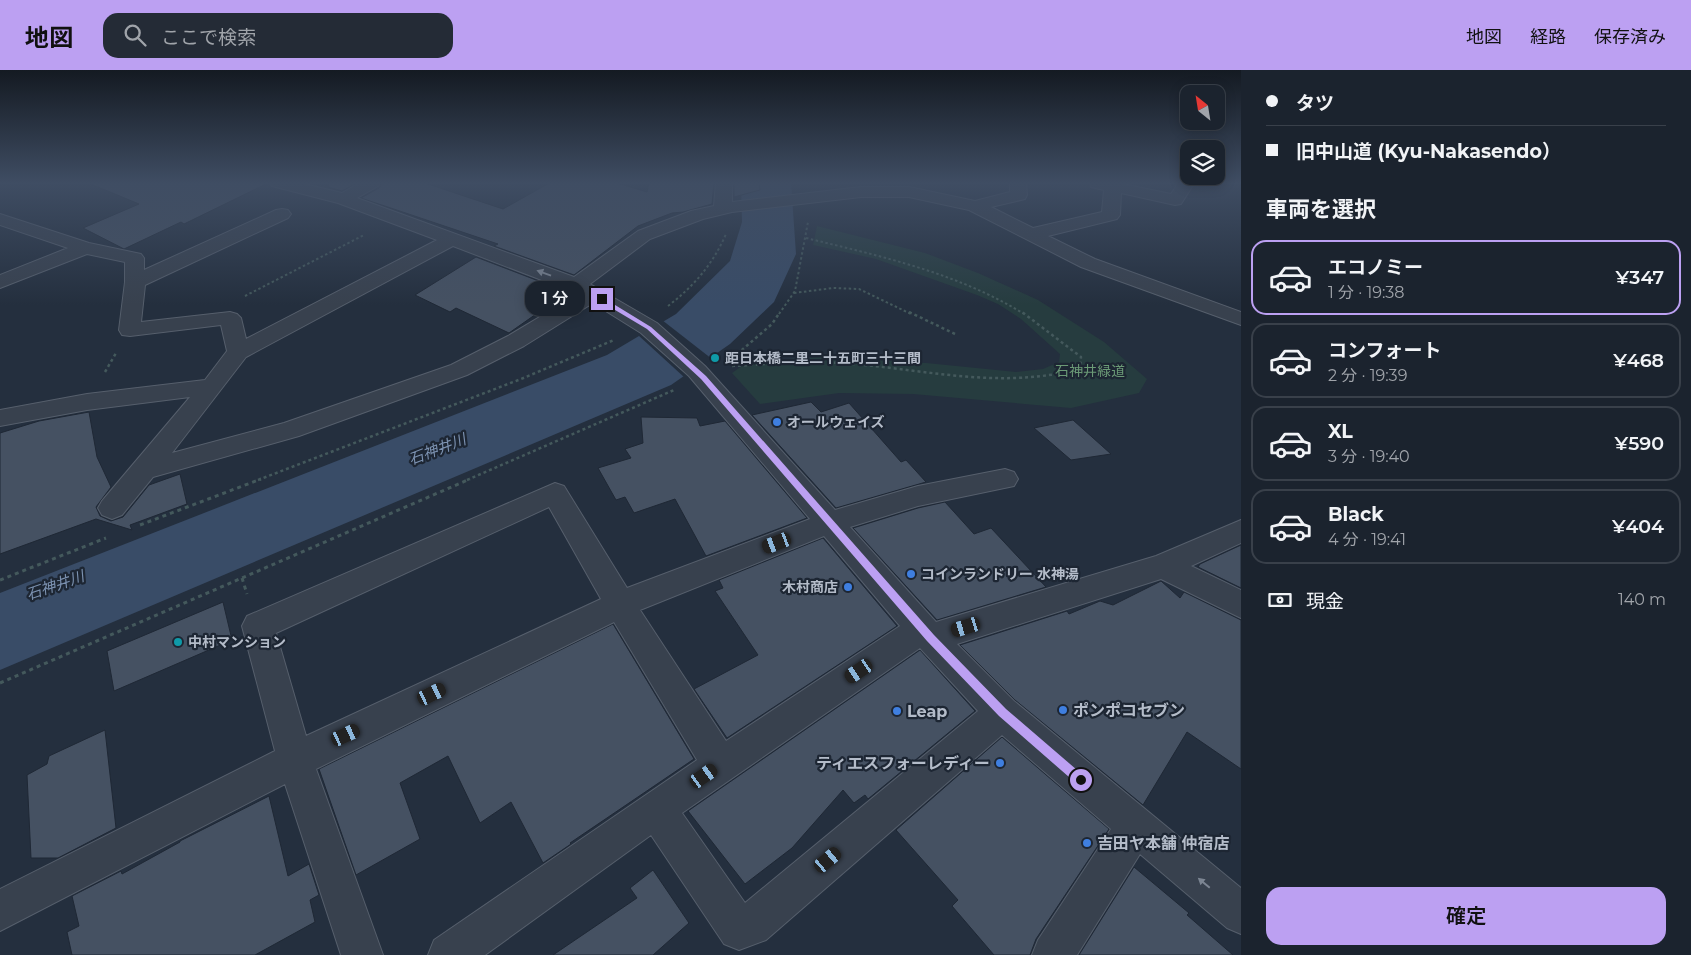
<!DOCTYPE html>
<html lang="ja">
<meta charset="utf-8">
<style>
:root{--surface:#1b232e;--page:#242b36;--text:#f1f3f6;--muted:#a0a4aa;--line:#39404a;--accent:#bca0f2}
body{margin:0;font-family:Montserrat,"Noto Sans JP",sans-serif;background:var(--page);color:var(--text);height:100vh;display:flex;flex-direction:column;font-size:19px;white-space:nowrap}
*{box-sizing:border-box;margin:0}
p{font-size:16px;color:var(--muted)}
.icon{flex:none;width:28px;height:28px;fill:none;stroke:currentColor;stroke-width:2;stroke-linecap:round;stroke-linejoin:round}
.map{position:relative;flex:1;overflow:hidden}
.side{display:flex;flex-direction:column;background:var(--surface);width:450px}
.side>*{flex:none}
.hud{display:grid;align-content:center;height:110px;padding:0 25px;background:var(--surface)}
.needle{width:32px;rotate:330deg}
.fabs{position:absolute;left:1180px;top:15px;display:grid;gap:10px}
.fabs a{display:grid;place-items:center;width:45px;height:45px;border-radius:10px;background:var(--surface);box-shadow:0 2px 12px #0003,0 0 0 1px var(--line);font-size:25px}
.end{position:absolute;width:22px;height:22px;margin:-11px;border:6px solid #bca0f2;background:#111;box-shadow:0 0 0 2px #111}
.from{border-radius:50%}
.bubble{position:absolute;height:35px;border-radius:15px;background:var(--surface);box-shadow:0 2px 12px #0003,0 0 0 1px var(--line);font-size:16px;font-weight:600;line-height:35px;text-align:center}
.car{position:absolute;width:15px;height:30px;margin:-15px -8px;border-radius:6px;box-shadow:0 0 4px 1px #0007;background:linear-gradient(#222 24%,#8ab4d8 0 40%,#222 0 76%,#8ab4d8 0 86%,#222 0)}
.hud b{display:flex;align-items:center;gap:18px;height:48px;font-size:19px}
.hud b+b{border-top:1px solid var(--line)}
.hud i{width:12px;height:12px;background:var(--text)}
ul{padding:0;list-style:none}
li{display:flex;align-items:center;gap:15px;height:75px;margin:0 10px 8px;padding:0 15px;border:2px solid var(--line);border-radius:15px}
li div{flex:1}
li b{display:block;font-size:19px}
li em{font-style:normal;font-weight:600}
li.on{border-color:var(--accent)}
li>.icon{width:45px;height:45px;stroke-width:1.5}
h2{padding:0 25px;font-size:22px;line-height:60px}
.pay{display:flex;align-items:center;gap:12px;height:55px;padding:0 25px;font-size:19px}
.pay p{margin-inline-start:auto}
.primary-button{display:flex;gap:10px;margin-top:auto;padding:10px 25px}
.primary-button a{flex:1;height:58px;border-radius:15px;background:var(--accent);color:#111;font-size:20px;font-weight:600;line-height:58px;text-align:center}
header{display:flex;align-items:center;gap:30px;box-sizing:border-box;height:70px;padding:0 25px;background:var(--accent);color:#111}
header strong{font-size:24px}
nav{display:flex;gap:28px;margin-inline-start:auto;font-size:18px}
.search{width:350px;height:45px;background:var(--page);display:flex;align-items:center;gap:12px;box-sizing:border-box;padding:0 18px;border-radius:15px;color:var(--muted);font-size:19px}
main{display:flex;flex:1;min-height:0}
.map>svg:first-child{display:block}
</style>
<header>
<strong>地図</strong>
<div class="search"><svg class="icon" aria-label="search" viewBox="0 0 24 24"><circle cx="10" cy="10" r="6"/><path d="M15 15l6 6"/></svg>ここで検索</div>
<nav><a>地図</a><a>経路</a><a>保存済み</a></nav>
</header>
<main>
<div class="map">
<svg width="1241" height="885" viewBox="0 0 1241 885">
<rect width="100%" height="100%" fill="#242f3e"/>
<!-- green -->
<path fill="#263c3f" d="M817,156L925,183L978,203L1038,230L1104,272L1147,309L1139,323L1071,338L913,324L839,323L760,334L732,303L749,291L824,287L926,293L1016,302L1043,299L1059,292L1060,284L1021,249L998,234L977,225L876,189L813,175Z"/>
<!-- water -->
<path fill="#394c67" d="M741,112H791L796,184L774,232L730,274L671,315L0,600V523L607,285L676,244L730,191L742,152Z"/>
<!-- pier -->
<path fill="#242f3e" d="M662,250L712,289L685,308L638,265Z"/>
<!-- building -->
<path fill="#455162" stroke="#1f2835" d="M86,112H268V113L184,154L181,152L124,179L83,158L139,134Z
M329,112H358L342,121L328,117Z
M382,112H422L503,139L551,112H614L647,122L649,112H714L712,134L683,142L672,143L638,156L574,205L494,176L498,174L361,128L379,118Z
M734,112H759L760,120L734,127Z
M476,187L557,218L549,224L559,228L509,263L456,238L450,242L415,225Z
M811,332L821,342L849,333L901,392L906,390L926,412L836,438L752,345Z
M89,342L97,387L111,417L96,437L100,446L111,451L123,447L149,415L180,404L187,434L130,455L132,460L96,449L0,484V363L39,351Z
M641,347L697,348L700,356L725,351L807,448L706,486L675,429L634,443L625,427L616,430L598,398L631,388L625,379L643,373Z
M1073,350L1111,384L1071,390L1034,358Z
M945,432L974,464L991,458L1046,517L937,550L853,458L918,438Z
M823,468L897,556L727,668L694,619L758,585L715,521L723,518L719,510Z
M1241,475V518L1198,497L1200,494Z
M1161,511L1180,528L1184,522L1241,550V699L1187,662L1143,735L1015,630L960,575L1067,541L1069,544L1100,531L1113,535Z
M223,532L232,570L114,621L107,581Z
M613,554L694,689L570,773L571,774L543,793L511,732L480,753L448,686L400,713L420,769L356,805L319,699Z
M920,580L975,641L868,729L865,725L854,733L843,720L792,778L745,814L688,741Z
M105,660L116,758L58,788H31L27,705L47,694L49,686Z
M1002,667L1109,759L1036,869L1030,885H994L952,836L958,830L896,760Z
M269,726L288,806L309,794L319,825L310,830L315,852L255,885H72L67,862L79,856L72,826L121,801L122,804L180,772V771Z
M1134,797L1189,843L1187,845L1233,885H1079Z
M653,800L689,853L653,885H553L637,828L630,818Z"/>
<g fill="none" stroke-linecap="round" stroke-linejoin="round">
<!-- minor casing -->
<g stroke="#565f6c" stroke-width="2">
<path id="minor" d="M270,112H296L342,123L361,112H380L378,116L357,128L574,207L638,161L691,141L714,136L716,112H732V132L861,117H909L975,131L1010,122V112H1026L1027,125L1025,129L991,137L1033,158L1102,142L1104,120L1091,117L1090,112H1113L1171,124L1179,112H1195L1181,134L1175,135L1121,123L1120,145L1117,149L1048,166L1095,189L1241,242V255L1081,197L969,140L909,127H861L732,142L703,149L650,169L590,214L657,253L705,296L835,440L918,416L1005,399L1014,402L1018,409L1014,416L918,436L850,457L936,552L1156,486L1241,450V473L1191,496L1241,520V548L1161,509L957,574L1014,631L1241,818V864L1227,858L1140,784L1077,885H1032L1038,870L1111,759L1002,665L766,870L739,880L724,874L651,765L485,885H428L434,870L697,690L614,552L316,699L383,885H341L285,714L0,861V819L275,681L242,556L247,546L555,413L564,416L627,518L810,449L689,306L641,263L593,233L524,276L467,305L299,366L153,407L122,445L112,449L102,445L98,438L102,431L190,327L87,340L0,356V340L87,324L205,310L227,281L221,255L130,266L122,265L119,260L125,212V192L87,184L0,218V205L68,178L0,155V144L89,173L141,184L144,188V200L276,140L282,139L288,140L291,144L288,148L145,215L141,252L230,242L237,244L241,248L246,269L437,170L338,133L272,116ZM453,176L578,224L508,266L451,295L284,353L172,383L246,287ZM549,437L601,529L306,666L276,563ZM824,466L900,556L726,671L640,540ZM920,578L978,641L745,833L682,743Z"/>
</g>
<!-- path-far2 -->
<path stroke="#44595c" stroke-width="2" stroke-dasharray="2.5 2.5" stroke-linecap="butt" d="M806,168C880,186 958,203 1024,244
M794,223L833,218L859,219L911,244
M245,226L364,165
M668,236C694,216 713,194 726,164
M779,244L795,221L808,152"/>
<!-- path-far1 -->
<path stroke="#44595c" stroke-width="2.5" stroke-dasharray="3 3" stroke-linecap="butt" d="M909,242L955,264
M728,292L772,254L780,242
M732,296C772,294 813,290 854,294C933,301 1001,319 1080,299L1081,287L1022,242
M105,302L116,283
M258,410L521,309L614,270
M467,410L674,320"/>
<!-- path -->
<path stroke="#44595c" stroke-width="3" stroke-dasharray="4 4" stroke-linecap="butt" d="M140,455L261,409
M242,508L247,524
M0,510L106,468
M0,613L470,409"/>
<!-- minor -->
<use href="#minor" fill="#38414e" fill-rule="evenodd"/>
</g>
<!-- one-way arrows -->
<defs><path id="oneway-solid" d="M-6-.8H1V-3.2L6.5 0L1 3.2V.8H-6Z" transform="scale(1.25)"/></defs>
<g fill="#7c8592">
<use href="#oneway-solid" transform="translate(544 203) rotate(-160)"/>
<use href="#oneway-solid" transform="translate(1204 813) rotate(-140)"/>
</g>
<!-- sky -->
<linearGradient id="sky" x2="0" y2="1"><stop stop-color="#141a22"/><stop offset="0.48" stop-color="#3f4d63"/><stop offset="1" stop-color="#3f4d63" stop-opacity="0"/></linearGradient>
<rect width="1241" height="235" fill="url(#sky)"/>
<!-- route -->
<path fill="#bca0f2" d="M602,227L651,257L706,306L934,565L1006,639L1084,706L1086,710L1084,714L1081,715L1077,714L999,646L927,571L701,309L647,259L600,231Z"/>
<!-- markers -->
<g fill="#0f9aa8" stroke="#1d2633" stroke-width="2">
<circle cx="715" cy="288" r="5"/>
<circle cx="178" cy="572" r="5"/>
</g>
<g fill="#3f7fe0" stroke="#1d2633" stroke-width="2">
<circle cx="777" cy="352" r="5"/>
<circle cx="911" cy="504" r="5"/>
<circle cx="848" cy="517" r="5"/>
<circle cx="1063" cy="640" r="5"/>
<circle cx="897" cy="641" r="5"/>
<circle cx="1000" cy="693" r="5"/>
<circle cx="1087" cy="773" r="5"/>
</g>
<g text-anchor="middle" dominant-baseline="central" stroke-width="4.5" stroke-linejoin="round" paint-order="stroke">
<!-- poi labels -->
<g font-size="14" font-weight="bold" fill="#b4bcc9" stroke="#1d2633" text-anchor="start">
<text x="725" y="288">距日本橋二里二十五町三十三間</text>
<text x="787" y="352">オールウェイズ</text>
<text x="921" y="504">コインランドリー 水神湯</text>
<text x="838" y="517" text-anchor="end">木村商店</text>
<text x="188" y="572">中村マンション</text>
</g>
<!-- park labels -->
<g font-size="14" fill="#6b9a76" stroke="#1d2633">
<text x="1090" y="301">石神井緑道</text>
</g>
<!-- water labels -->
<g font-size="15" font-style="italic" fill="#7c92b1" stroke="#1d2633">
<text transform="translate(437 379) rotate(-21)">石神井川</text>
<text transform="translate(55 515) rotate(-19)">石神井川</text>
</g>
<!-- near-poi labels -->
<g font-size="16" font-weight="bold" fill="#b4bcc9" stroke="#1d2633" text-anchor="start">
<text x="1073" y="640">ポンポコセブン</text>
<text x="907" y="641">Leap</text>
<text x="990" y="693" text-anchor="end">ティエスフォーレディー</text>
<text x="1097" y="773">吉田ヤ本舗 仲宿店</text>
</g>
</g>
</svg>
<div class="fabs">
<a><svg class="needle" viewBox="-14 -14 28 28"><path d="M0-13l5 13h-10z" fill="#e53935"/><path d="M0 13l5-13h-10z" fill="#a0a4aa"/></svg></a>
<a><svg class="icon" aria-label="layers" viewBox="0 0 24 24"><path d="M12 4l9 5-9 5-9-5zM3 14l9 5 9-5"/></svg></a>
</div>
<i class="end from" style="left:1081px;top:710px"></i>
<i class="end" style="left:602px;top:229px"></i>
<div class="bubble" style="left:525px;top:211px;width:60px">1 分</div>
<i class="car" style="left:777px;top:473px;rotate:249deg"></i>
<i class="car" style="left:966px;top:557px;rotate:253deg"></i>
<i class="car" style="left:859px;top:601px;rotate:236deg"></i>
<i class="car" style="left:432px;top:624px;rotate:64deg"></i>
<i class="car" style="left:346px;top:665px;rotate:65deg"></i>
<i class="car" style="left:704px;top:706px;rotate:55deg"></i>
<i class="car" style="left:828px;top:790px;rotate:50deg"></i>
</div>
<section class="side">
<div class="hud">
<b><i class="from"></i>タツ</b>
<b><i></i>旧中山道 (Kyu-Nakasendo）</b>
</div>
<h2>車両を選択</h2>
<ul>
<li class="on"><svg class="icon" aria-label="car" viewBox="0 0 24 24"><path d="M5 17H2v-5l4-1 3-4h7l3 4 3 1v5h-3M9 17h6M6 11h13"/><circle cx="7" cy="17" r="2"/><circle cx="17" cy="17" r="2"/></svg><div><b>エコノミー</b><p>1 分 · 19:38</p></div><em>¥347</em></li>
<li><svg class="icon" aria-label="car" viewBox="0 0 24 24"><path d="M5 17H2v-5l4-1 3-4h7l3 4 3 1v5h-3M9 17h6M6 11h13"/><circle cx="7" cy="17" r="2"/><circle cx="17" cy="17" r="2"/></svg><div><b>コンフォート</b><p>2 分 · 19:39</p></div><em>¥468</em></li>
<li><svg class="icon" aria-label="car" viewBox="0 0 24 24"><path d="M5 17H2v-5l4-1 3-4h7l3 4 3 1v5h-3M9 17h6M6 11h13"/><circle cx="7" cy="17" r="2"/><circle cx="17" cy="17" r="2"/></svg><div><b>XL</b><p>3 分 · 19:40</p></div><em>¥590</em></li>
<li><svg class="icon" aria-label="car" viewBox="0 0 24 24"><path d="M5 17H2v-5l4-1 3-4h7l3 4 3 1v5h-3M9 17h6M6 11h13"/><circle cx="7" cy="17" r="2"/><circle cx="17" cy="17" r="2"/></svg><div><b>Black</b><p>4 分 · 19:41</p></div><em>¥404</em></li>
</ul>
<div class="pay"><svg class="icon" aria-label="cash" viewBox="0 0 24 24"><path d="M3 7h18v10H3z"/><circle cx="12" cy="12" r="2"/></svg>現金<p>140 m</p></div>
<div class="primary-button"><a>確定</a></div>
</section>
</main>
